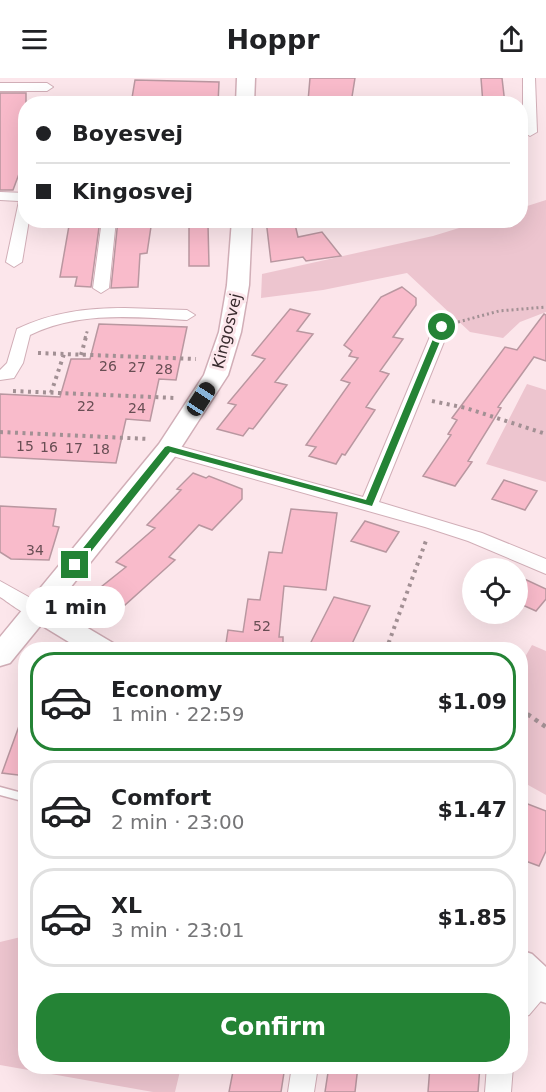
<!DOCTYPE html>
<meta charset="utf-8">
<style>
:root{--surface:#fff;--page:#f2f2f2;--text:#202124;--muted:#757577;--line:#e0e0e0;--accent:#248335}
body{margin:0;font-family:"DejaVu Sans",sans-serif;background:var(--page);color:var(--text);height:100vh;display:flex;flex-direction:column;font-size:22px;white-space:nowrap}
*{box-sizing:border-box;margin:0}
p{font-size:20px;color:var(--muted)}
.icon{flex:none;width:33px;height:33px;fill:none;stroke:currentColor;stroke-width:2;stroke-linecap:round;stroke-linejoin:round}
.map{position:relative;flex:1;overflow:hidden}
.panel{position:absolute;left:18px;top:564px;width:510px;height:432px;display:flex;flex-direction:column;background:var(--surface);border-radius:24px;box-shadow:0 6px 24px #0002}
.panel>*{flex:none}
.top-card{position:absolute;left:18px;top:18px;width:510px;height:132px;border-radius:24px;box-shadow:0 6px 24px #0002;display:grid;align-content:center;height:132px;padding:0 18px;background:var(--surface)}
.tools{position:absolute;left:462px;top:480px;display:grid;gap:12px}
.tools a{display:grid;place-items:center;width:66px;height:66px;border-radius:50%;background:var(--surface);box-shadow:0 6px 24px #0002;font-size:30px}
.end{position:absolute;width:27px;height:27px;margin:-14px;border:8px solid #248335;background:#fff;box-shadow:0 0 0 3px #fff}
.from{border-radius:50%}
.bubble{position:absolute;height:42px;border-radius:21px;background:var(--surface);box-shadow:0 6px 24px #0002;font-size:20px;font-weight:800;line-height:42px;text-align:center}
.car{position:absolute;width:18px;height:36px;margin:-18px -9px;border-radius:8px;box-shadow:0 0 4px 2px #0007;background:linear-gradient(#222 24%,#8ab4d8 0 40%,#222 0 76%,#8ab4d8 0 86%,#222 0)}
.top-card b{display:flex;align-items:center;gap:21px;height:57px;font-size:22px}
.top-card b+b{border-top:2px solid var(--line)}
.top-card i{width:15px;height:15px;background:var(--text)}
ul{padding:10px 0 0;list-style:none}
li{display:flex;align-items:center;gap:18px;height:99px;margin:0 12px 9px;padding:0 6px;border:3px solid var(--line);border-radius:24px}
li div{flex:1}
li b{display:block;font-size:22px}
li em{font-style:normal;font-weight:800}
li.selected{border-color:var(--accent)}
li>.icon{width:54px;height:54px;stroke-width:1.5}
.button{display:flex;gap:12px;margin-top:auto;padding:12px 18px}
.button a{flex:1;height:69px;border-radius:24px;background:var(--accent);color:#fff;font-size:24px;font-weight:800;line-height:69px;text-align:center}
header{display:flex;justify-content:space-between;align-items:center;height:78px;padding:0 18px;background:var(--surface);font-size:27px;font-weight:800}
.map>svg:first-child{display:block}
</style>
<header><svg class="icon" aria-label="menu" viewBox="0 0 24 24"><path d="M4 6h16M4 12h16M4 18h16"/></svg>Hoppr<svg class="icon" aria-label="share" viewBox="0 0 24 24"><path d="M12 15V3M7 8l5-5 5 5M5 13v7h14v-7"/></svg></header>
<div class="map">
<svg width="546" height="1014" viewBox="0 0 546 1014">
<rect width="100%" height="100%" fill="#fce6eb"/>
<!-- green -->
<path fill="#edc5cf" d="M546,122V234L520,244L503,260L470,254L407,195L323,212L261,220L262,196L433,158L482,143L520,142L521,130Z
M527,306L546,312V404L486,386Z
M532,567L546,573V717L521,703V586Z
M25,858L26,988L181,989L175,1014H153L0,987V864Z"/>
<!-- building -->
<path fill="#f9bbcb" stroke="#b997a0" stroke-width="1.5" d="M310,0H355L351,25L308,23Z
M481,0H502L505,26H483Z
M135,2L219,4L218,26H131Z
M0,15H26V77L13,112H0Z
M70,142H100L91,209L75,208L77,199H60Z
M118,142H152L147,175L140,176L138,209L111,210Z
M266,142H294L298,159L322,154L341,178L306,183L303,179L271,184Z
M189,147H208L209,188H189Z
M402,209L416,220V227L393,259L403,261L380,293L389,296L366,329L375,332L345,377L342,376L336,386L309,378L316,369L306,367L350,305L341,302L358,280L349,278L352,273L344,267L381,219Z
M290,231L310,236L297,253L313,256L275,304L287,307L253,351L249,350L243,358L217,351L236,327L228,325L265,281L252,277Z
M544,236L546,237V283L534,279L498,329L501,330L468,383L472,384L455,408L423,398L451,357L448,356L457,342L452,340L505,269L517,272Z
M99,246L187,249L176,302L159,301L150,343L126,341L116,385L0,379V316L60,319L71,281H90Z
M193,395L206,400L209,398L242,411V421L212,452L199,447L169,479L175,482L125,527L122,525L110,535L86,521L126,489L116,484L155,450L147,447L181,412L177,411Z
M504,402L537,413L525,432L492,421Z
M0,428L56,431L53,448L59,449L49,482L11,481L0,474Z
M291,431L337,435L326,512L284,508L279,559H283V572H225L228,552L243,554L248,521L260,522L269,474L282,475Z
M365,443L399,454L386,474L351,463Z
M518,498L546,511V521L536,533L518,525Z
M334,519L370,528L349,572H307Z
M23,637H26V698L2,695Z
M520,723L546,733V773L539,788L520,781Z
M234,988H285L281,1014H229Z
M329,988H358L355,1014H325Z
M430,988H480L478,1014H428Z"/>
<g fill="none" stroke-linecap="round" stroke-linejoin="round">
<!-- lane casing -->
<g stroke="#d1aeb7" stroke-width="3">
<path id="lane" d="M0,709L26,716V724L0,717Z"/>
</g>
<!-- street casing -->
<g stroke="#d1aeb7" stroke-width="2">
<path id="street" d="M523,0H535L537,54L530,58L523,54Z
M0,5H47L53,9L47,13H0Z
M0,114L26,115V142H29L22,184L14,189L6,184L19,123L0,122Z
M102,142H116L109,210L101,215L93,210Z
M125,230L187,232L195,237L187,242C134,239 80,233 30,257L23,285L14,300L0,302V292L7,285L17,251C52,234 87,230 125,230Z
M442,244L450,249L379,424L482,455L546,481V496L468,463L425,449L162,375L159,371L162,367L168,365L363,419L434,249Z
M0,503L45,528L48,533L45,538C29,543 13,527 0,519Z
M541,894L546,896V917L529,937L520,940V910L532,897Z
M292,988H318L314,1014H288Z
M487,988H513L511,1014H485Z"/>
</g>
<!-- secondary casing -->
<g stroke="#d1aeb7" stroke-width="3">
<path id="secondary" d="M237,0H255L254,26H236Z
M232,142H252L249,207L241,254L228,297L177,376L54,530L113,565L117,572H82L41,547L10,585L0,588V559L159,366L204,297L219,254L227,207Z
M520,872L532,876L546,889V925L534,921L520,909Z"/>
</g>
<!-- path-far2 -->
<path stroke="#a29094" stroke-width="3" stroke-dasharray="2 3" stroke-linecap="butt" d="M458,244L499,233L546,229
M85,260L88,251"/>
<!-- path-far1 -->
<path stroke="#a29094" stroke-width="4" stroke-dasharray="3 4.5" stroke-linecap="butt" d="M38,275L64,276
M81,277L86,259
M13,313L176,320
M51,315L64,276L196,281
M432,323L466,330L546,356
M0,354L149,361
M386,572L427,460"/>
<!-- path -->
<path stroke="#a29094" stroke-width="4.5" stroke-dasharray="4 5" stroke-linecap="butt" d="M520,631L546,649"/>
<!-- lane -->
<use href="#lane" fill="#fff" fill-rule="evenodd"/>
<!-- street -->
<use href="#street" fill="#fff" fill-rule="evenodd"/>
<!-- secondary -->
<use href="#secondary" fill="#fff" fill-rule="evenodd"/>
</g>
<!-- route -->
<path fill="#248335" d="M442,246L446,249L372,428L170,374L78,490H71V485L165,369L168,368L366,422L438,249Z"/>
<g text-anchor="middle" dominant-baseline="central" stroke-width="6" stroke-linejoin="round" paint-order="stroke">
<!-- number labels -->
<g font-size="14" fill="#684e54">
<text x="108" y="288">26</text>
<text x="137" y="289">27</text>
<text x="164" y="291">28</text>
<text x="86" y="328">22</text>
<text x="137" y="330">24</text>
<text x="25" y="368">15</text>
<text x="49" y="369">16</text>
<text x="74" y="370">17</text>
<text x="101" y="371">18</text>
<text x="35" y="472">34</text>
<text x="262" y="548">52</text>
</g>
<!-- street labels -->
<g font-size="16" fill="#372a2d" stroke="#fce6eb">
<text transform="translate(227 253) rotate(-76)">Kingosvej</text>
</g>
</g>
</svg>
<div class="tools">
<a><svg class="icon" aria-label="locate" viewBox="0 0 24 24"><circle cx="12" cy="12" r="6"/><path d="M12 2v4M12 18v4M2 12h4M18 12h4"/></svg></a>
</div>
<i class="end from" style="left:442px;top:249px"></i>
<i class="end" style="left:75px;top:487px"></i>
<div class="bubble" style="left:26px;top:508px;width:99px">1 min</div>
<i class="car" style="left:201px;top:321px;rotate:33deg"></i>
<div class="top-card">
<b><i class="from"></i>Boyesvej</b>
<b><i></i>Kingosvej</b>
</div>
<section class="panel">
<ul>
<li class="selected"><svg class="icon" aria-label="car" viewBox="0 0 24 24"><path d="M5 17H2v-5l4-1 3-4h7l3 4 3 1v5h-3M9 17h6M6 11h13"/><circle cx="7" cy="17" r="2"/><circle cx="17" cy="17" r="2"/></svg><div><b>Economy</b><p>1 min · 22:59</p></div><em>$1.09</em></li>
<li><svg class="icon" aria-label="car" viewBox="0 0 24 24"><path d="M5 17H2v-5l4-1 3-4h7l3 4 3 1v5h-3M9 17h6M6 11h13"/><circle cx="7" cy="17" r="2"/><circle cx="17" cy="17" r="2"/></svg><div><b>Comfort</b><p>2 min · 23:00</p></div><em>$1.47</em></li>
<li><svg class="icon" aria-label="car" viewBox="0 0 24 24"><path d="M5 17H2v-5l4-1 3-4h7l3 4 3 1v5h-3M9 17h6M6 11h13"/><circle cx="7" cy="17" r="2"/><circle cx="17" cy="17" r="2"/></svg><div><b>XL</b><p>3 min · 23:01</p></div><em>$1.85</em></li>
</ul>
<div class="button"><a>Confirm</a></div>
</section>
</div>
